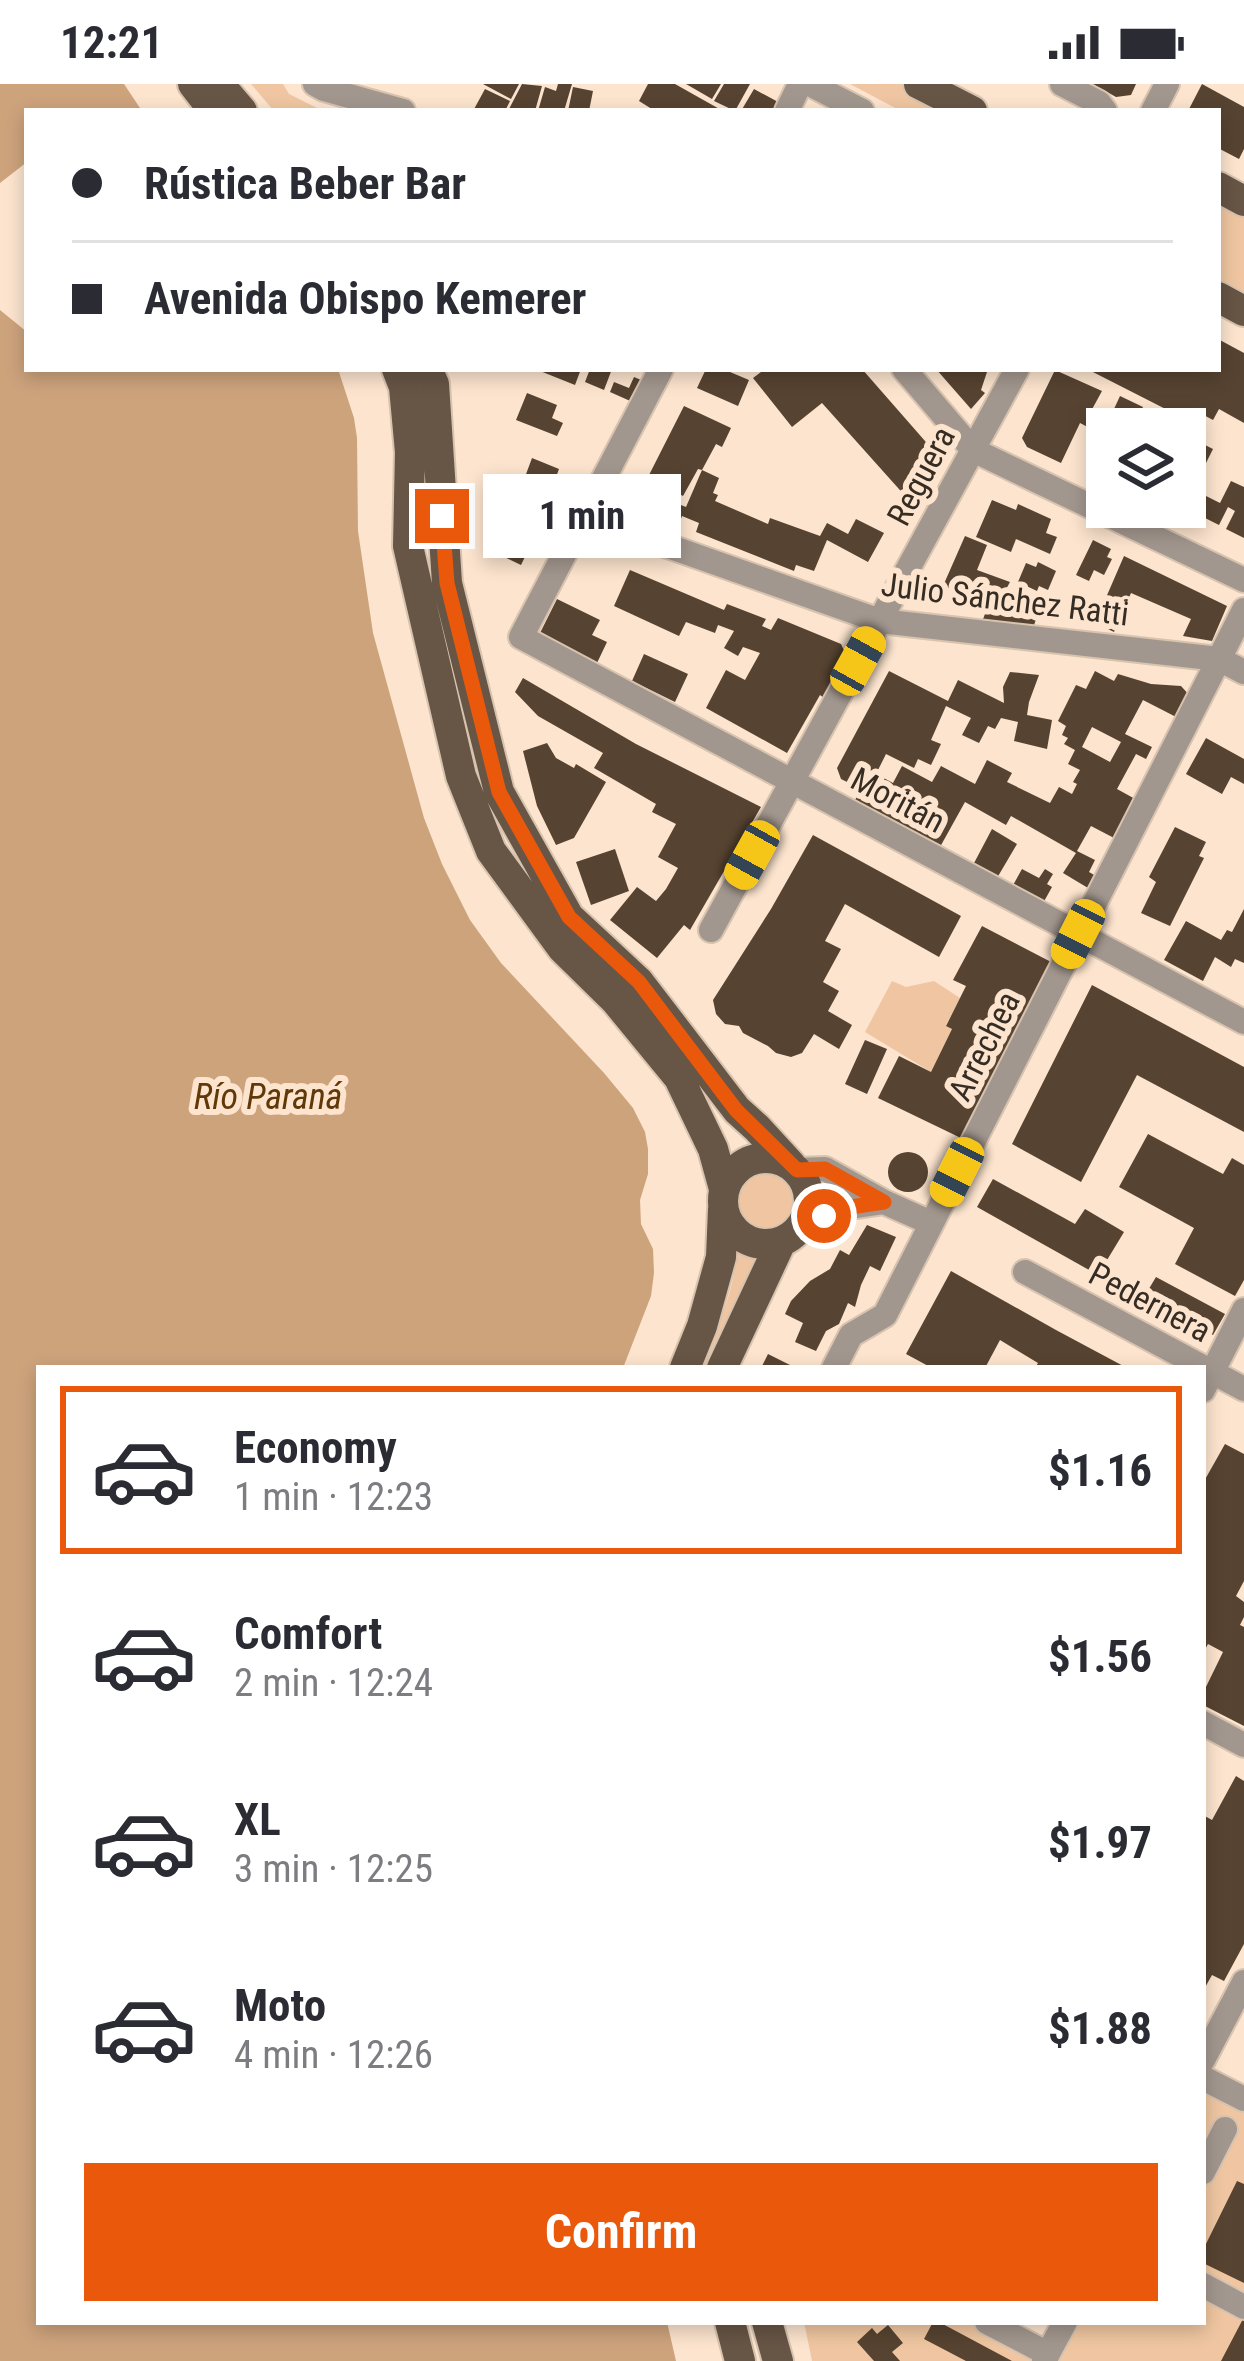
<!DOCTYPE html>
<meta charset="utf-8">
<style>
:root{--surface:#fff;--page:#f7f7f7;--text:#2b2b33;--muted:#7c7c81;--line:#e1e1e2;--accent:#ea580c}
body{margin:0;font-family:"Roboto Condensed",sans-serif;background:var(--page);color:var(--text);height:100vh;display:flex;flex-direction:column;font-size:45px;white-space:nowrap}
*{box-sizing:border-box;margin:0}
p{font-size:39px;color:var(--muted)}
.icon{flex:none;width:66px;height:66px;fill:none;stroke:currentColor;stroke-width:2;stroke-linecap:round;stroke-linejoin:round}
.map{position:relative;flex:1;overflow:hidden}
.sheet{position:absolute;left:36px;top:1281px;width:1170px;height:960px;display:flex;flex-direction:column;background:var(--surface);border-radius:0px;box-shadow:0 6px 18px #0003}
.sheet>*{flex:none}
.top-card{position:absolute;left:24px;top:24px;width:1197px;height:264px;border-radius:0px;box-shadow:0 6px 18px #0003;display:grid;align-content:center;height:264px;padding:0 48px;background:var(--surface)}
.buttons{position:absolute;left:1086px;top:324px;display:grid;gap:24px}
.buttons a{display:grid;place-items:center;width:120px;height:120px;border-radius:0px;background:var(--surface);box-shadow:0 6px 18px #0003;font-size:60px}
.end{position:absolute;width:54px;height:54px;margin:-27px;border:15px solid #ea580c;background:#fff;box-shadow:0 0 0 6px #fff}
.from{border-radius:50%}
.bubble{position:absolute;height:84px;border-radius:0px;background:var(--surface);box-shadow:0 6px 18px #0003;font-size:39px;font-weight:700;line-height:84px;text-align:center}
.car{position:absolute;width:36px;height:72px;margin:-36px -18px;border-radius:15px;box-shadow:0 0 9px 3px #0007;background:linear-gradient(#f5c518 24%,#345 0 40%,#f5c518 0 76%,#345 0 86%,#f5c518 0)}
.top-card b{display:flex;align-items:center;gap:42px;height:114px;font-size:45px}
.top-card b+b{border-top:3px solid var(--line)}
.top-card i{width:30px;height:30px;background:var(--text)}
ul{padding:21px 0 0;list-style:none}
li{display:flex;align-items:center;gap:36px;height:168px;margin:0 24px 18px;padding:0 24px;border:6px solid transparent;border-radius:0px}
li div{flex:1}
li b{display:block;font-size:45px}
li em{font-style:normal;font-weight:700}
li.active{border-color:var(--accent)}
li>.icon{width:108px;height:108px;stroke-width:1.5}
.button{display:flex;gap:24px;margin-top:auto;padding:24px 48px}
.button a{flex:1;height:138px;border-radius:0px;background:var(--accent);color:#fff;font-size:48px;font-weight:700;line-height:138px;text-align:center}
.status{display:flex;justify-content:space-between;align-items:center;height:84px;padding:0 60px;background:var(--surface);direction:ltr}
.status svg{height:33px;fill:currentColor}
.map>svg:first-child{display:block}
</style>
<div class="status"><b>12:21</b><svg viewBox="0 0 49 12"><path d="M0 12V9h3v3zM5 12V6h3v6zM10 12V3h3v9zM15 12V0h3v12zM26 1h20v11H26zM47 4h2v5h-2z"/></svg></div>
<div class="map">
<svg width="1244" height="2277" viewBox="0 0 1244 2277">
<rect width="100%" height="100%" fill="#fce4ce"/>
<!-- green -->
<path fill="#efc6a1" d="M251,0H283L289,10L319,25L315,27H274Z
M850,0H903L955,27H901Z
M1218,116L1244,130V211L1218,197Z
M892,897L906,903L934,897L960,914L946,941L952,945L931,988L865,948Z
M731 1116a35 35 0 1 1 70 0a35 35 0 1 1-70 0Z
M736,1161L762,1172L708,1284H699C715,1250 739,1198 736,1161Z
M1203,1995L1244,2016V2277H812L804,2238H1011L1046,2257L1058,2238H1203Z"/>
<!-- water -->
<path fill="#cda37c" d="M0,0H124L142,27H27V78L0,99Z
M0,226L27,248V285H338L354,334L357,354L358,447L373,549L424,734L442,780L470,836L501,879L604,989L633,1024L645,1048L648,1065V1090L640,1116L641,1140L653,1165L654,1189L651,1212L623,1284H39V2238H667L676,2277H0Z"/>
<!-- building -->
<path fill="#574331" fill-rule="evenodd" d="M483,0H519L511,15Z
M522,0L542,2L535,27H508Z
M558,0H572L564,27H538L545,3L556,7Z
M648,0H675L723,27H655L639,17Z
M686,0H721L712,15Z
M724,0H750L735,27L714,17Z
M1093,0H1136L1131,11L1116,13Z
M1202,0L1244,23V65L1239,75L1218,64V27H1188Z
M573,3L593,7L589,27H568Z
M485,5L510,17L505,27H473Z
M754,5L780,19L775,27H741Z
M1218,255L1244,269V339L1219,325L1213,336L1198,328L1193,339L1087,285H1218Z
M535,285H581L575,301Z
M590,285H612L604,306L585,298Z
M706,285H723L749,296L738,322L697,304Z
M765,285H862L946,381L907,414L822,319L792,343L753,294Z
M936,285H952L959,288V285H988L981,306L985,309L971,325Z
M1055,286L1102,307L1090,329L1108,338L1120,312L1143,323L1135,340L1147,345H1107V353L1080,339L1061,379L1027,363L1022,354Z
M634,293L646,298L637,320L610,308L614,298L629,304Z
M527,309L557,321L552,334L563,339L557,352L516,336Z
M684,322L731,344L722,363L716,360L702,386L719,394L713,409L718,411L715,417L768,440L770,434L820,452L827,439L848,450L856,435L884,449L868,478L827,456L814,487L796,481L794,487L696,448L699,439L682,432L677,446L639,431L648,408L686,423L702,386L698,385L683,412L648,393Z
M1185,351L1213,365L1203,385L1196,381L1185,403Z
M532,374L559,385L549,412L522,401Z
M1231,397L1244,403V454L1226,445L1235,427L1228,423L1219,441L1195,429L1204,411L1220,419Z
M992,416L1016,426L1018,420L1051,435L1046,449L1057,453L1050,470L1016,455L1011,468L976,453Z
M507,437L536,450L521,481L492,467Z
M965,452L987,461L977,486L1010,498L998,520L943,502Z
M1093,456L1111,465L1107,473L1112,475L1104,491L1094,486L1089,497L1076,491Z
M1124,472L1227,522L1212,557L1183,552L1191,535L1131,509L1114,548L1095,539Z
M1038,478L1056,487L1048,506L1039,502L1037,507L1018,498L1026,479L1036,483Z
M630,486L724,526L727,520L766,535L762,542L771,546L778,534L841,560L847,573L841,586L824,614L820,611L787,669L706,624L726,586L745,596L760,569L743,563L738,572L724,564L734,547L718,541L715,549L686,538L679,552L614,522Z
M557,515L600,536L592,551L607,558L597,579L539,551Z
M989,519L1041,522L1034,541L982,538Z
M644,570L688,590L675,618L632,597Z
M889,587L948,617L958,596L1004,619L1003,603L1010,588L1039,591L1029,618L1027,631L1052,636L1047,665L1014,657L1018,638L1001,634L995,645L988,642L979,659L962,651L971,634L946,622L931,656L941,660L931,681L918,675L914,684L886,670L876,690L893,699L902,682L932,698L941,682L975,700L987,676L1012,689L1007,698L1050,719L1059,703L1072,710L1077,700L1073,698L1080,686L1068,680L1075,666L1064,660L1068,654L1062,651L1066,642L1058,637L1076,601L1086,605L1095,587L1114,597L1118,590L1151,600L1181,602L1191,613L1180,635L1143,616L1125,650L1152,663L1146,675L1136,670L1117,705L1137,716L1116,755L1091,742L1077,767L1095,776L1089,788L1096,792L1088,804L1063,789L1076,769L1011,732L1006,741L965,718L940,763L855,716L861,705L841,695L837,684ZM1092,643L1121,658L1110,678L1082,663Z
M523,594L636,660L761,723L690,846L684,841L657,874L610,836L637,803L656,817L666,805L678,784L658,773L676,740L652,728L656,720L594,684L603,669L538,632L515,608Z
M1206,654L1244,675V700L1231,693L1222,710L1186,690Z
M547,659L556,674L574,684L576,680L606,698L574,754L556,761L537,722L523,667Z
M1175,743L1206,758L1199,772L1204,774L1170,842L1141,829L1156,798L1149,793Z
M992,745L1017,760L997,794L973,781Z
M813,751L961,832L939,873L845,820L825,857L841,865L823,898L839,907L828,927L852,941L839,965L814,950L802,969L791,973L776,969L768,962L743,949L739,942L725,940L716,930L713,916L771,825Z
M615,765L629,807L591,821L576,778Z
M1022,785L1039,794L1045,785L1053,790L1047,800L1052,803L1042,821L1012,803Z
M1244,825V879L1235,875L1231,883L1215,873L1203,897L1164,876L1186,837L1221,856L1227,846L1232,848Z
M982,842L1053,879L963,1055L878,1014L899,972L931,988L952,945L946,942L966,902L953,896Z
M1092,901L1244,983V1048L1137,991L1081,1098L1012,1060Z
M865,956L887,965L867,1010L845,1000Z
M1148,1050L1223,1090L1232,1074L1244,1081V1196L1235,1212L1175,1180L1194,1144L1119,1103Z
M888 1088a20 20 0 1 1 40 0a20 20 0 1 1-40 0Z
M993,1095L1075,1140L1085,1125L1124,1148L1098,1191L977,1123Z
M867,1141L896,1153L880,1187L870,1182L861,1201L855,1223L848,1219L839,1240L826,1247L816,1267L795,1258L803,1239L785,1230L791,1217L810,1197L830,1185L840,1166L849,1171Z
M951,1187L1056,1246L1127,1284H1035L1038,1279L1000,1256L985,1284H932L906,1270Z
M1156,1193L1225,1230L1213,1251L1144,1213Z
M768,1270L796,1284H761Z
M1225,1360L1244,1370V1497L1236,1512L1244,1518V1533L1240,1541L1244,1543V1642L1203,1621V1609L1223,1568L1208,1560L1203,1569V1399Z
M1236,1692L1244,1697V1860L1224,1897L1212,1891L1203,1907V1731L1212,1736Z
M1237,2097L1244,2100V2199L1203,2179V2166Z
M1244,2233V2277H1221Z
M933,2238H939L1012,2277H966L924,2255Z
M888,2241L903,2259L892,2268L900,2277H874L857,2258L872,2244L877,2250Z"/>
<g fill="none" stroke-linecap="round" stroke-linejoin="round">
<!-- minor casing -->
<g stroke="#d8c3af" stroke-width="28">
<path id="minor" d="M315,0L324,5L403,27
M810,0L862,27
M1062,0L1099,19L1105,27
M787,27L800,0
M1153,27L1167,0
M661,285L521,553L1244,938
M904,285L973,366L1244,496
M583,432L880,537L1219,575L1244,588
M711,846L1017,285
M797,1086L825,1085L884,1118L931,1139
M800,1144L844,1124L884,1118
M1025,1188L1244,1305
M834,1284L851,1251L885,1231L1244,526
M1203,1306L1244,1226
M1203,1639L1244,1661
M1203,1976L1244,1898
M1203,1994L1244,2015
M1203,2088L1225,2045
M1203,2201L1244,2223
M987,2238L1048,2270
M1044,2277L1065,2238"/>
</g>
<!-- major casing -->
<g stroke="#d8c3af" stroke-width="34">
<path id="major" d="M193,0L214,27
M219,0L242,27
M919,0L972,27
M1218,103L1244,117
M1218,213L1244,227
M397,285L404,303L410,368L408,462L461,692L491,767L562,864L615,916L679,994L713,1065L724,1105
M427,285L434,300L447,499L499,708L569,833L639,898L737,1026L757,1044L791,1081
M723 1117a43 43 0 1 1 86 0a43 43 0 1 1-86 0Z
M685,1284L702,1242L721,1173L723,1125
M722,1284L781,1158
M730,2238L740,2277
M767,2238L778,2277"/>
</g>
<!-- minor -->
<use href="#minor" stroke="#a2978e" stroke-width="24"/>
<!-- major -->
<use href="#major" stroke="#675545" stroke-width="30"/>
</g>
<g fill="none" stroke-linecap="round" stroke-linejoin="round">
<!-- route -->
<path stroke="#ea580c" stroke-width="15" d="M442,432L447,499L499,708L569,833L639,898L736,1026L797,1086L825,1085L884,1118L844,1124L824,1132"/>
</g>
<g text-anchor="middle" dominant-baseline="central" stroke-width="12" stroke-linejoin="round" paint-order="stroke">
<!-- street labels -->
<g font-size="33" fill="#352c23" stroke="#fce4ce">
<text transform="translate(921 392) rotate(-62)">Reguera</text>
<text transform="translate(1005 515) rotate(7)">Julio Sánchez Ratti</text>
<text transform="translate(898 716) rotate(28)">Moritán</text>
<text transform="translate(984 962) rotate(-63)">Arrechea</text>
<text transform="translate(1150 1218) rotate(28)">Pedernera</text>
</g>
<!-- water labels -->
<g font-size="36" font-style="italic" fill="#613807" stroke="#fce4ce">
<text x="268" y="1013">Río Paraná</text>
</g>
</g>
</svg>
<div class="buttons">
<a><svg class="icon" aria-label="layers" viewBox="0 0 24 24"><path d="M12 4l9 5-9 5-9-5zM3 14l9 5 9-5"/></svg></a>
</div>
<i class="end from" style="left:824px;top:1132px"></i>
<i class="end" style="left:442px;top:432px"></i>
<div class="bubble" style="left:483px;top:390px;width:198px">1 min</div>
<i class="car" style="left:858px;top:577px;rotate:29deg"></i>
<i class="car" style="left:752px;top:771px;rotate:209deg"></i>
<i class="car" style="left:1078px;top:850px;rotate:207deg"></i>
<i class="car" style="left:957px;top:1088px;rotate:207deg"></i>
<div class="top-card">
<b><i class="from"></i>Rústica Beber Bar</b>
<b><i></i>Avenida Obispo Kemerer</b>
</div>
<section class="sheet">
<ul>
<li class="active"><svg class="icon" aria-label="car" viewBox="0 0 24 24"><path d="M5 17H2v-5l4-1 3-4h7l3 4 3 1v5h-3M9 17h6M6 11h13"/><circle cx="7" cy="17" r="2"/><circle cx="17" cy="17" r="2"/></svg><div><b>Economy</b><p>1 min · 12:23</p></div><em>$1.16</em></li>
<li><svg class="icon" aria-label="car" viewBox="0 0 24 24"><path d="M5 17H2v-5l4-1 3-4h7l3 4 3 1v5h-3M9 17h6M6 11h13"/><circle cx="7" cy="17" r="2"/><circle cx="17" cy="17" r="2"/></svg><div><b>Comfort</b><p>2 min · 12:24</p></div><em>$1.56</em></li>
<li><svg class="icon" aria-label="car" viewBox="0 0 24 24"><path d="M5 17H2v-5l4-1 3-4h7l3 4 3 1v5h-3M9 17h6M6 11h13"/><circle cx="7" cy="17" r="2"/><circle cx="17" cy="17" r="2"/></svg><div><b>XL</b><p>3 min · 12:25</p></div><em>$1.97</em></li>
<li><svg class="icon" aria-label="car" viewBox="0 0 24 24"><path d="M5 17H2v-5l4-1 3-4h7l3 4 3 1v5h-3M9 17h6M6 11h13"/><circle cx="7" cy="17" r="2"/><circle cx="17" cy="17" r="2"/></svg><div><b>Moto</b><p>4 min · 12:26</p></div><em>$1.88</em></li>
</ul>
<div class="button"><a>Confirm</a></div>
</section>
</div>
